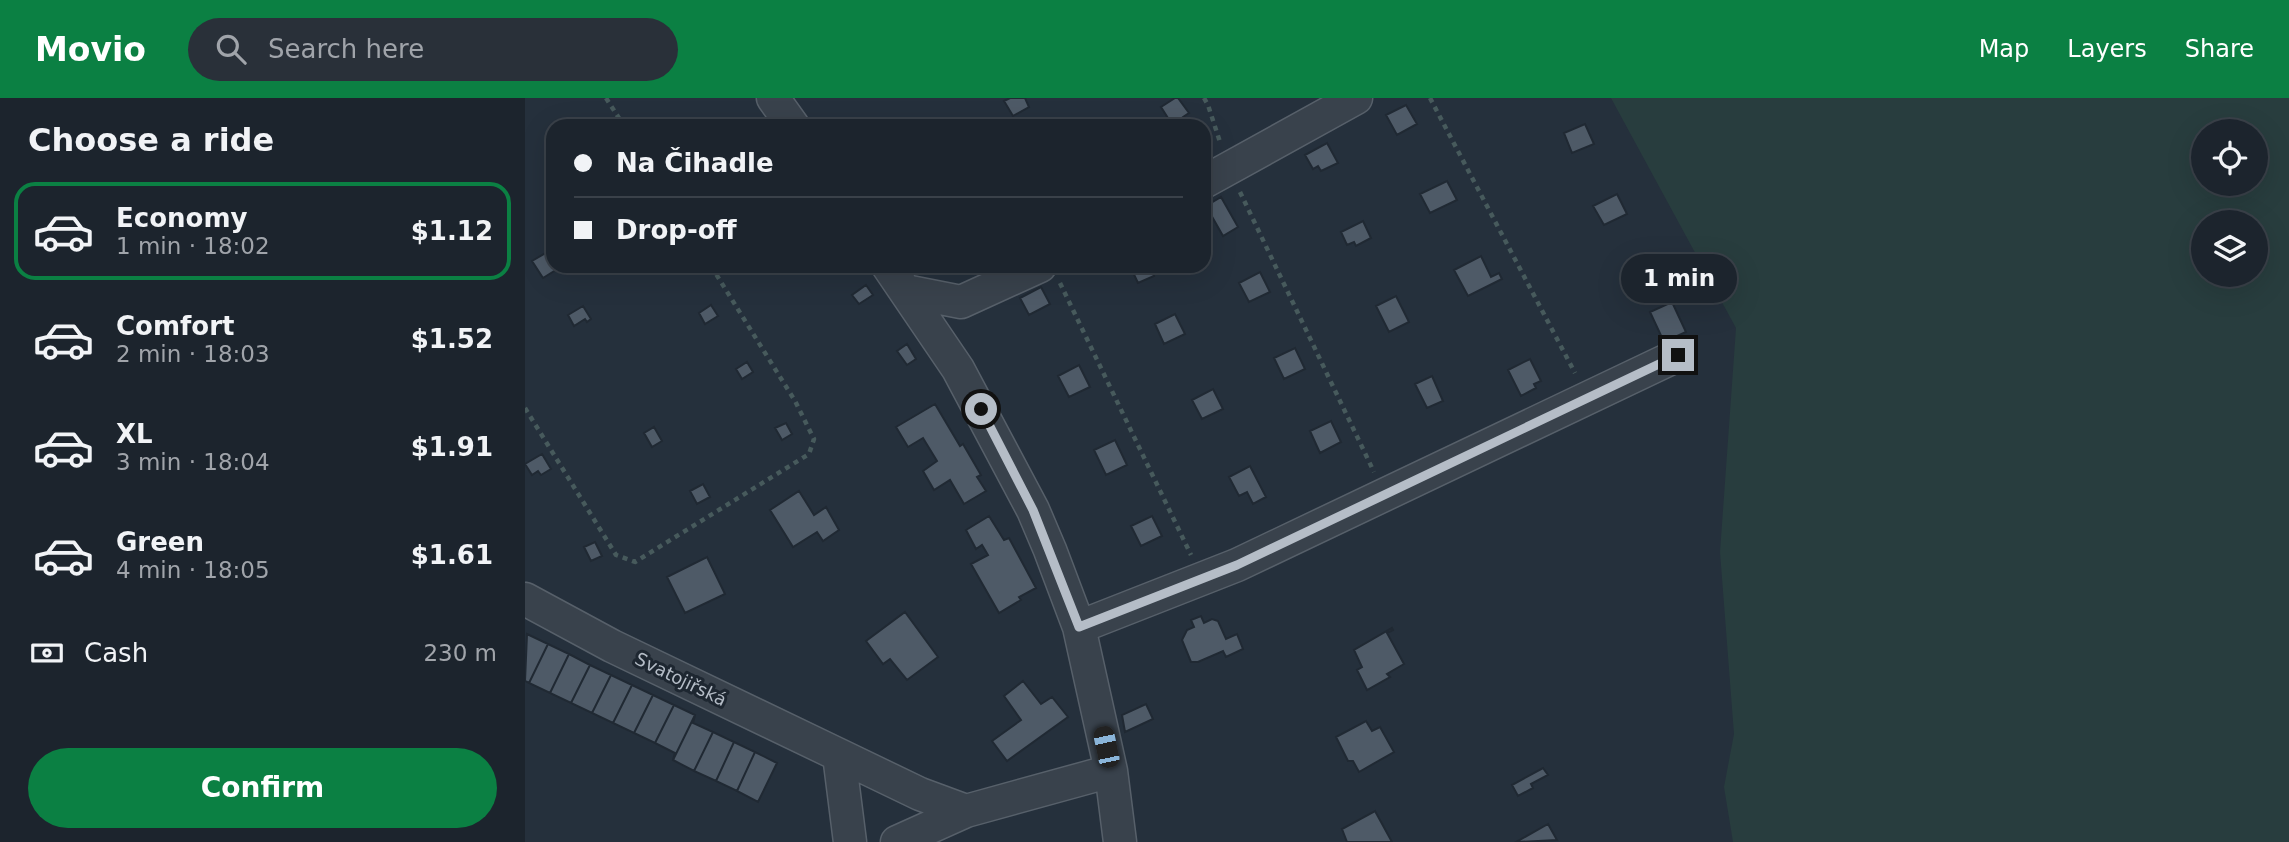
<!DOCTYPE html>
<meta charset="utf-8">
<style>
:root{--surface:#1c242d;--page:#293039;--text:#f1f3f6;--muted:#a0a4aa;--line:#3a4149;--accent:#0b8043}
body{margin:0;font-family:"DejaVu Sans",sans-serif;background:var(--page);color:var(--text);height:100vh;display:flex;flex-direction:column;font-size:26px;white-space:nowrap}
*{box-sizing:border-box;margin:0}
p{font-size:23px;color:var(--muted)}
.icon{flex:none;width:38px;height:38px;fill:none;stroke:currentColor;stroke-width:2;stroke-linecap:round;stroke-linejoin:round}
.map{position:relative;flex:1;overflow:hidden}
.sheet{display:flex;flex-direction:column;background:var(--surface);width:525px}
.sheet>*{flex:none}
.top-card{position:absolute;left:21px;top:21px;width:665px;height:154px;border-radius:21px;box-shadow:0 7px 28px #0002,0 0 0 2px var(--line);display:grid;align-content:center;height:154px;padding:0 28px;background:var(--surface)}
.fabs{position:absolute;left:1666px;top:21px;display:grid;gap:14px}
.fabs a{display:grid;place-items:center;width:77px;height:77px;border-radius:50%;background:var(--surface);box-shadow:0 7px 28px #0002,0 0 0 2px var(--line);font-size:35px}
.end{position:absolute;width:32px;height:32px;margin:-16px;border:9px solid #b5bdc7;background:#111;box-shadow:0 0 0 4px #111}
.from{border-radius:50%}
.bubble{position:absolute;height:49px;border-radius:24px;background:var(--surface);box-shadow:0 7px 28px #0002,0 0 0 2px var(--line);font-size:23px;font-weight:800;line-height:49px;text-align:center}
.car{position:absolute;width:21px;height:42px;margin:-21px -10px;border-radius:9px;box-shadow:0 0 5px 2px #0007;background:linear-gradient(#222 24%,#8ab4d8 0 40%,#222 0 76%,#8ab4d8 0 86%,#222 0)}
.top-card b{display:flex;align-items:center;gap:24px;height:66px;font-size:26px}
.top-card b+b{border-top:2px solid var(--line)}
.top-card i{width:18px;height:18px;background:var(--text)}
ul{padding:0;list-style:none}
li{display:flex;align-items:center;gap:21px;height:98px;margin:0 14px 10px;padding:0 14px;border:4px solid transparent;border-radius:21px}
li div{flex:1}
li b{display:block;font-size:26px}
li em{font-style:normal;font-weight:800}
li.active{border-color:var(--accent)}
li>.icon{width:63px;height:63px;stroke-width:1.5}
h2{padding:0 28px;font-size:32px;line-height:84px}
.pay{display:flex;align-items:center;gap:18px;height:77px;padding:0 28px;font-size:26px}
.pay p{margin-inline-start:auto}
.button{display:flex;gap:14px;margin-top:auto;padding:14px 28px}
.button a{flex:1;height:80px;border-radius:42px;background:var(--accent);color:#fff;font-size:28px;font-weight:800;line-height:80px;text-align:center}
header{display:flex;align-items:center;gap:42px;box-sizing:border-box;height:98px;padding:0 35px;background:var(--accent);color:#fff}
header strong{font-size:33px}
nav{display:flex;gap:38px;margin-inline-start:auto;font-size:24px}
.search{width:490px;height:63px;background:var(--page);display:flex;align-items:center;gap:18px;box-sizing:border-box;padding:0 24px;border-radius:38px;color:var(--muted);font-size:26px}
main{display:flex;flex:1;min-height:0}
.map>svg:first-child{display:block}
</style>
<header>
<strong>Movio</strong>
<div class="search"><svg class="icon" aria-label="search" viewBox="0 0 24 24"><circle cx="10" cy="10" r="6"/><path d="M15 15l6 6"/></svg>Search here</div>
<nav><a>Map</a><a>Layers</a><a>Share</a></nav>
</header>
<main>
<section class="sheet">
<h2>Choose a ride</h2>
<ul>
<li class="active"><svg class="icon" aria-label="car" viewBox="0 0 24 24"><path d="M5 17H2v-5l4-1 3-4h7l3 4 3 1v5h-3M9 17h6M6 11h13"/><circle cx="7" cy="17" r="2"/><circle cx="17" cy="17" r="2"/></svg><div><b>Economy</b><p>1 min · 18:02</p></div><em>$1.12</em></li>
<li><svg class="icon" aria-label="car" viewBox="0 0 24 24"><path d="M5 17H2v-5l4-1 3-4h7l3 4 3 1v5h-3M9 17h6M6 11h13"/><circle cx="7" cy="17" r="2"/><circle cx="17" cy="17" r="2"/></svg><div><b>Comfort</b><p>2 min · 18:03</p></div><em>$1.52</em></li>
<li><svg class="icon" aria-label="car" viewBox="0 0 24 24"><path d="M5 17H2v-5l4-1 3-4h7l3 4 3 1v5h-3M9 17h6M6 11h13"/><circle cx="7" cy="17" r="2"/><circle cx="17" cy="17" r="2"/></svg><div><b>XL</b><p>3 min · 18:04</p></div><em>$1.91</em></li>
<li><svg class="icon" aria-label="car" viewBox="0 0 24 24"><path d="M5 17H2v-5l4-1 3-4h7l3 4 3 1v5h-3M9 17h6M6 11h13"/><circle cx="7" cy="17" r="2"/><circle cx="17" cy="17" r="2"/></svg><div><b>Green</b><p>4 min · 18:05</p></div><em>$1.61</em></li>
</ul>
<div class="pay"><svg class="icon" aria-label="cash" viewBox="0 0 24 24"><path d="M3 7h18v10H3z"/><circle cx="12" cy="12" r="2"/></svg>Cash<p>230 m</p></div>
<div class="button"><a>Confirm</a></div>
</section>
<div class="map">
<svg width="1764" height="744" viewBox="0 0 1764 744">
<rect width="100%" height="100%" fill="#25303c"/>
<!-- green -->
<path fill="#283d3e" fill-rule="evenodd" d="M1086,0H1764V744H1208L1199,689L1209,636L1195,454L1211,230ZM1678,33H1731V86H1678ZM1678,124H1731V177H1678Z"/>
<!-- building -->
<path fill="#4e5a67" stroke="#202933" stroke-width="2" d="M485,0H500L504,9L488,18L479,3Z
M650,0H653L664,15L658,19L660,23L648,28L636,9Z
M881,7L892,26L872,37L861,17Z
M1060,26L1069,46L1047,55L1039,35Z
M802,45L813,65L796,73L793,68L788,71L780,57Z
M922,83L932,102L905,115L895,96Z
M1092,96L1102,116L1079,127L1068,108Z
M696,99L713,129L698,138L681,108Z
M838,123L846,140L831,148L829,144L822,147L816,134Z
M24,153L28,159V168L34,170L18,180L7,163Z
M956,158L966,179L974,175L977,181L943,198L929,172Z
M605,168H635L636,169L627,173L629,178L613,185Z
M735,174L745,194L724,204L714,185Z
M341,187L348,197L334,206L327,197Z
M516,189L525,206L504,217L495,200Z
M871,198L884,224L864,234L851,208Z
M1147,204L1161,234L1139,244L1125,214Z
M186,207L193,218L180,226L174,215Z
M58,208L66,221L62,224L60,221L49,228L43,217Z
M650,216L660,236L639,246L630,226Z
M382,246L391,261L382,267L372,253Z
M770,250L780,271L759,281L749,260Z
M1005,261L1016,283L1009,286L1011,290L996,298L983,272Z
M222,264L228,274L217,281L211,271Z
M554,267L565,289L544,299L533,278Z
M907,278L918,303L902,310L890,286Z
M688,291L698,311L677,321L667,302Z
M410,306L435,348L438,346L456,377L452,379L461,393L439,406L425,382L409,392L398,373L412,363L398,340L383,349L371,329Z
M806,323L816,344L795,355L785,333Z
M261,325L267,336L257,342L250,330Z
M129,329L137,343L127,349L119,335Z
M590,342L602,367L581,377L569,352Z
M17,356L26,371L16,377L13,373L7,377L0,366Z
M725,368L741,399L728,406L722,394L714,398L704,379Z
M178,386L185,399L172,406L165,393Z
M274,393L289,417L301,409L314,432L298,443L292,434L268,449L245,412Z
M464,418L479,442L484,440L511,490L494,499L496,502L474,515L446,466L463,457L457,447L451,451L441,432Z
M627,418L637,438L616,448L606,428Z
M70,444L77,458L66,463L59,449Z
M182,459L200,496L160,515L142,479Z
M380,514L413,559L382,582L365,561L358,566L341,543Z
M676,518L679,525L687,521L693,523L701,541L712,536L718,551L701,559L698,553L673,564H666L657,542L662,532L669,529L666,522Z
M867,530L868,532L862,535L879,566L862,576L865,579L842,592L832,572L837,569L829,552Z
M2,536L23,546L4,585L0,583Z
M23,546L44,556L25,595L4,585Z
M44,556L65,567L46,605L25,595Z
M65,567L86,577L67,615L46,605Z
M86,577L107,587L88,625L67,615Z
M498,583L516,606L527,599L543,619L482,663L467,643L496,622L479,598Z
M107,587L128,597L109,635L88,625Z
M128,597L149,607L130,645L109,635Z
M621,606L628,621L600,634L597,617Z
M149,607L170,617L148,662L150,655L130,645Z
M170,617L168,625L188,634L169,673L148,662Z
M841,623L847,633L855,629L869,654L834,674L828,663H823L811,639Z
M188,634L209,644L191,683L169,673Z
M209,644L230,654L212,693L191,683Z
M230,654L252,665L233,704L212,693Z
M1018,670L1023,677L1006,686L1008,690L993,698L987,687Z
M850,713L867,744H822L817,731Z
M1023,726L1032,742L992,744H991Z"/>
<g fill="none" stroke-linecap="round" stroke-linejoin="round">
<!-- minor casing -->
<g stroke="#57606a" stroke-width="35">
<path id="minor" d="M248,0L268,28
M679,84L831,0
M363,168L433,271L508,412L525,452L554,529L586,673L595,744
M380,193L436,204L515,168
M0,501L87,548L314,657L325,744
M554,529L712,467L1153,257
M314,657L395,696L441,713
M372,744L441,713L586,673"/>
</g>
<!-- path -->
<path stroke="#475a5c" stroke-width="4.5" stroke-dasharray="5 5" stroke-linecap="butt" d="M81,0L99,28
M679,0L683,7L695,44
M905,0L1050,275
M715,94L849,374
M535,185L666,457
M0,310L91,457L110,464L284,356L289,341L270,303L186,168"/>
<!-- minor -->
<use href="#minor" stroke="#39424c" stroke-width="32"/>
</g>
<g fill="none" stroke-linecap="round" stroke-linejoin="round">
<!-- route -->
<path stroke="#b5bdc7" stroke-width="9" d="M456,311L508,412L554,529L712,467L1153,257"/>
</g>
<g text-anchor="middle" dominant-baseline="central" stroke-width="6" stroke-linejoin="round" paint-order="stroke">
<!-- street labels -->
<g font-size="18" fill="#b5bdc7" stroke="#1e2731">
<text transform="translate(156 581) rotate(26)">Svatojiřská</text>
</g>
</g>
</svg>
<div class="fabs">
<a><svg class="icon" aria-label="locate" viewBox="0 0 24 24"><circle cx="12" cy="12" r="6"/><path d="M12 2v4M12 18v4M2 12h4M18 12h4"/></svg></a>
<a><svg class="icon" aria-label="layers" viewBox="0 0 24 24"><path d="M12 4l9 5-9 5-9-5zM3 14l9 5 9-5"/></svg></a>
</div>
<i class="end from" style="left:456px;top:311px"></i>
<i class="end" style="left:1153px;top:257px"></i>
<div class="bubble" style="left:1096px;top:156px;width:116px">1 min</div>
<i class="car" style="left:581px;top:649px;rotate:348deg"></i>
<div class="top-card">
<b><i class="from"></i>Na Čihadle</b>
<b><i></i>Drop-off</b>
</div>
</div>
</main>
